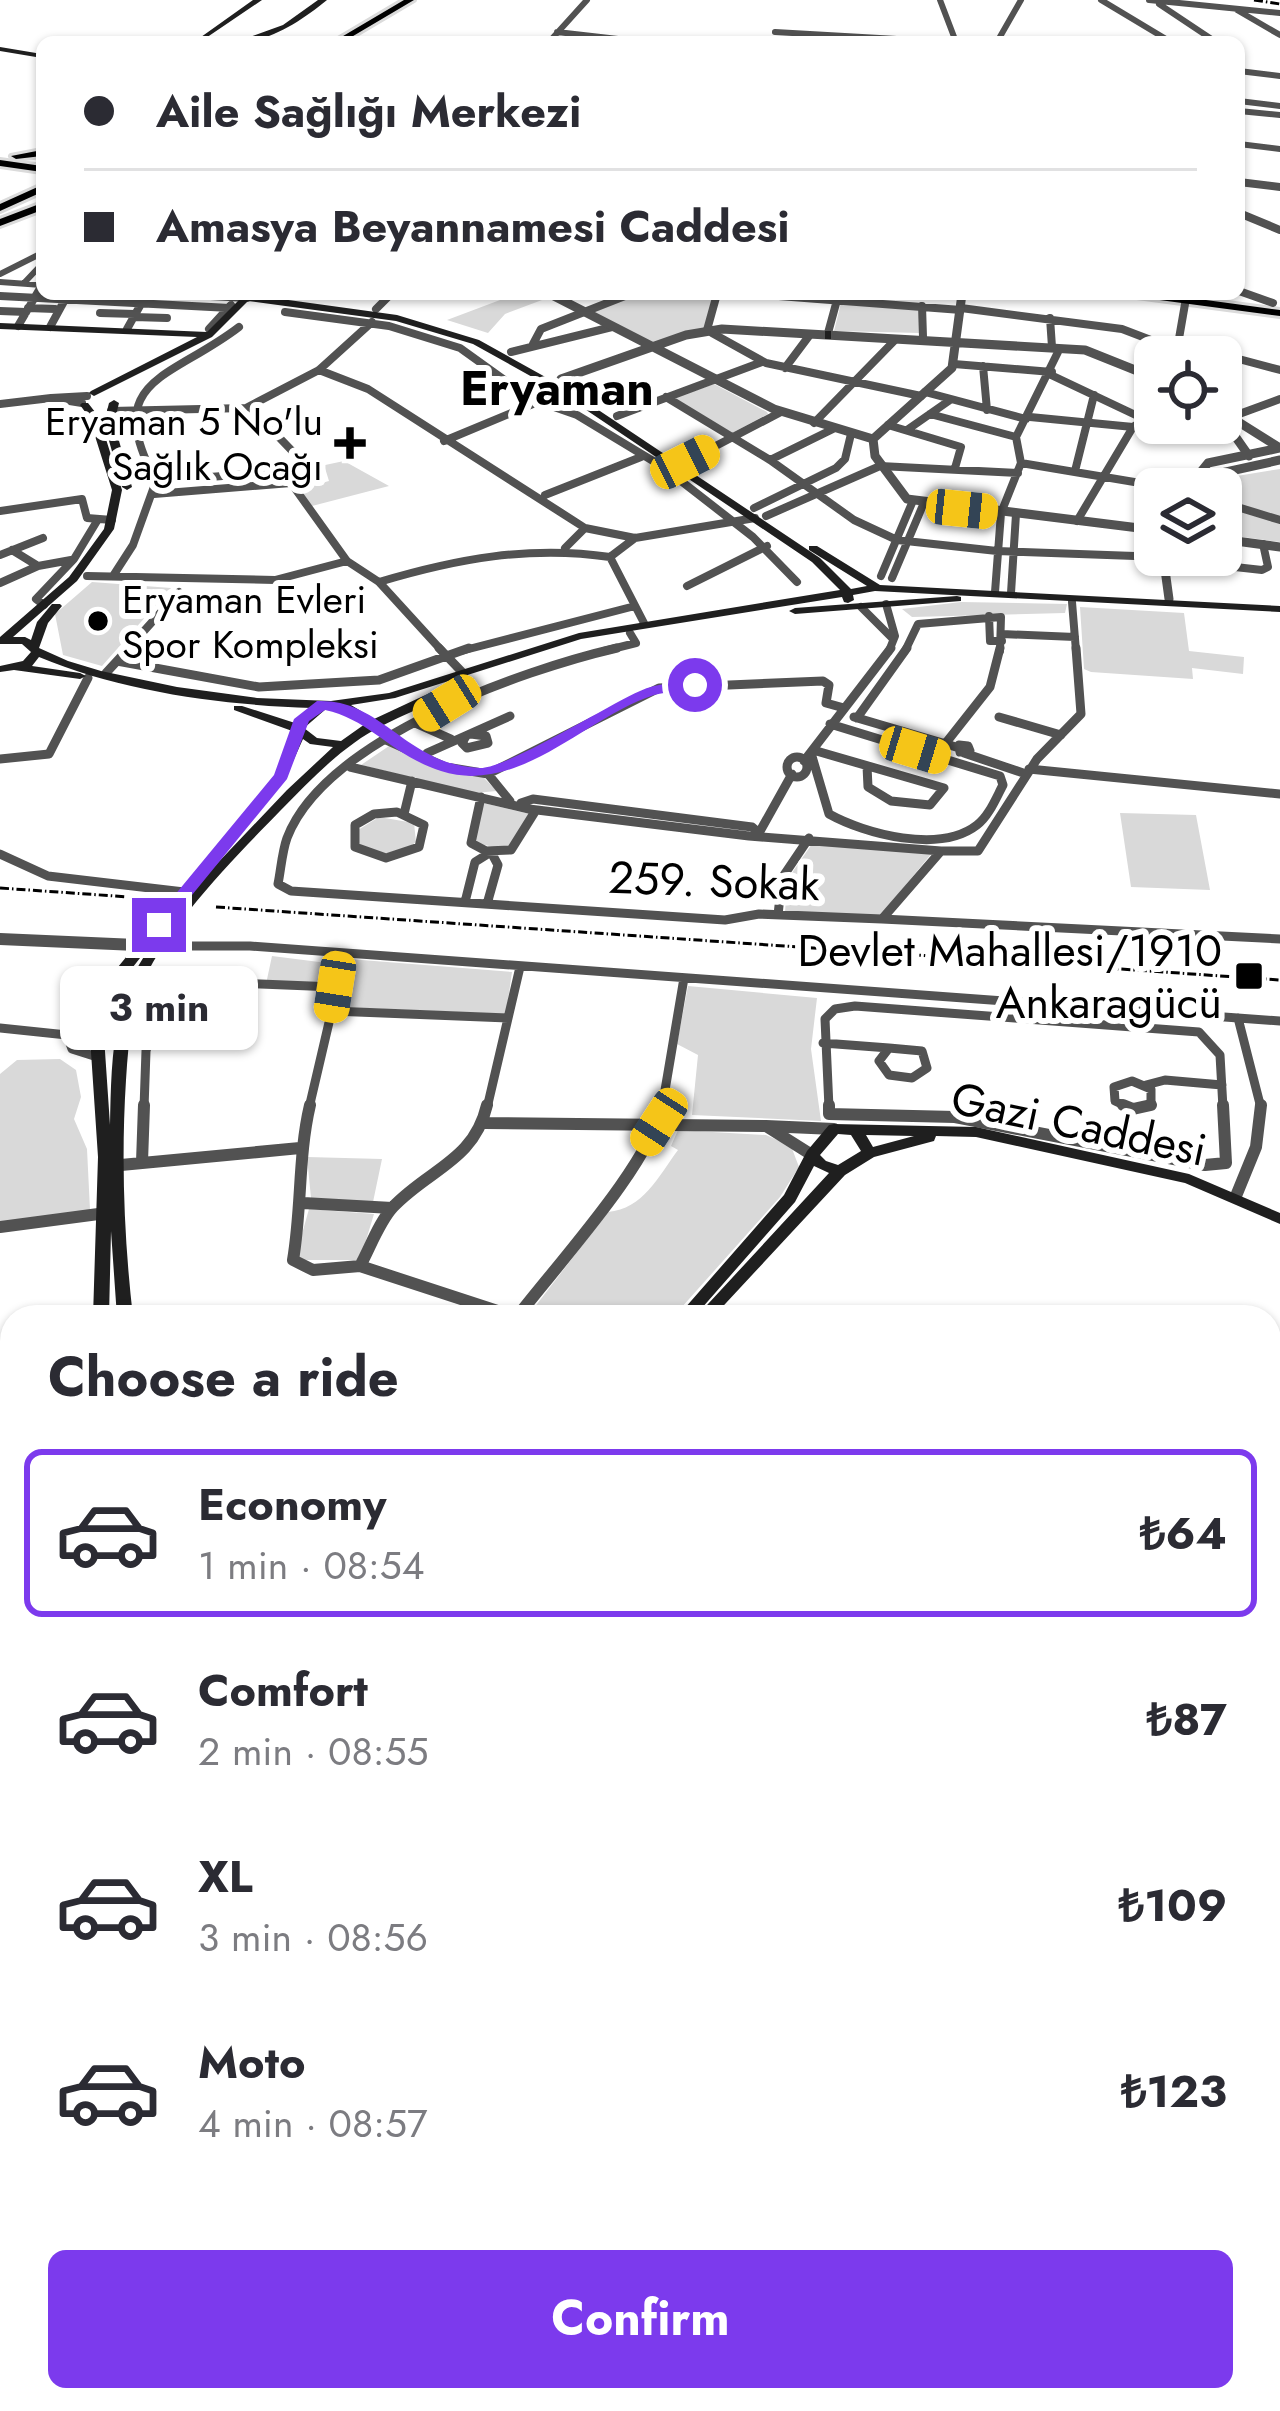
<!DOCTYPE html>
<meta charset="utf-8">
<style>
:root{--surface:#fff;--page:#f7f7f7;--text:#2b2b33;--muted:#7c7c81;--line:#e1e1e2;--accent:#7c3aed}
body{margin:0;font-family:Jost,sans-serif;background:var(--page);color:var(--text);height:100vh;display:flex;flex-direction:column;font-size:45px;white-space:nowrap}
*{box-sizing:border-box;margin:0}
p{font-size:39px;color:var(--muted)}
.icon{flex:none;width:66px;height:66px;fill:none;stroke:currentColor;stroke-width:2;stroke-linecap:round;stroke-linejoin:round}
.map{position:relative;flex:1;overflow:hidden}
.drawer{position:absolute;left:0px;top:1305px;width:1281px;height:1107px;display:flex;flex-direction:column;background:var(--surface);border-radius:36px 36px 0 0;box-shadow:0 3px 9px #0004}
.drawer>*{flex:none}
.top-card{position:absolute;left:36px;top:36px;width:1209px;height:264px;border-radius:18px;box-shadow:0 3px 9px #0004;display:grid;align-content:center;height:264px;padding:0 48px;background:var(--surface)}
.buttons{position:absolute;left:1134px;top:336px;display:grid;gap:24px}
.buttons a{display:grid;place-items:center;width:108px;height:108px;border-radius:18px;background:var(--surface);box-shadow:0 3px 9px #0004;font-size:60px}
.end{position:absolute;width:54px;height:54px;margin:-27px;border:15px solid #7c3aed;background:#fff;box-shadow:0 0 0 6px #fff}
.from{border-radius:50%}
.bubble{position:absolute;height:84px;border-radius:18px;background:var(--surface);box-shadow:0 3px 9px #0004;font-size:39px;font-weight:700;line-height:84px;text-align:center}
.car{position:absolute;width:36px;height:72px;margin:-36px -18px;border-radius:15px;box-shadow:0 0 9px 3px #0007;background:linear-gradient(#f5c518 24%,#345 0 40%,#f5c518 0 76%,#345 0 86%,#f5c518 0)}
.top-card b{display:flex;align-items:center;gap:42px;height:114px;font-size:45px}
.top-card b+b{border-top:3px solid var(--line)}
.top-card i{width:30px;height:30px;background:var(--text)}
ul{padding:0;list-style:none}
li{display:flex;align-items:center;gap:36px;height:168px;margin:0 24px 18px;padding:0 24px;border:6px solid transparent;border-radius:18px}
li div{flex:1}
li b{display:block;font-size:45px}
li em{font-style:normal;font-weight:700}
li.on{border-color:var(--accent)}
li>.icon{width:108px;height:108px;stroke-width:1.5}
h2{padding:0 48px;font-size:54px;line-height:144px}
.primary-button{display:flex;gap:24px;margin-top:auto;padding:24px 48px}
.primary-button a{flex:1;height:138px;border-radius:18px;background:var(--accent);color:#fff;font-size:48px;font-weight:700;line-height:138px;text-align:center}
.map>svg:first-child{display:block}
</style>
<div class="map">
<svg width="1280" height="2411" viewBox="0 0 1280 2411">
<rect width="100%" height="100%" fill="#fff"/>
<!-- green -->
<path fill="#d9d9d9" d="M516,294L550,297L505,314L488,333L447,320Z
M630,294H717L707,330L651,346L586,313Z
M841,303L918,308L921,333L834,331Z
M714,384L767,412L768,414L732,433L674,398Z
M344,461L389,486L312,506L300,489L329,481L325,468L298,474L299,487L297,471Z
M1280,469V517L1221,499V489H1200L1206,481Z
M1221,505L1280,523V542L1221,534Z
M92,582L171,588L102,666L63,655L55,614Z
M961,602L1067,604L1065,613L912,617L902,609Z
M1080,607L1184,613L1189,651L1244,657L1243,674L1192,668L1193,679L1091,672L1084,669Z
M392,744L481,775L497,791L475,793L361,765Z
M483,803L530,814L508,850L475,843Z
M1120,813L1196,815L1210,890L1131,887Z
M379,817L414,823L416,842C397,857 375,856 357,842L358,830Z
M814,841L932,853L880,916L785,913L787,880Z
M272,956L335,964L331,985L266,984Z
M349,959L512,972L506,1014L337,1007Z
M688,986L817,998L811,1049L821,1121L692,1115L698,1055L677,1044Z
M60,1059L76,1070L81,1097L74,1119L87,1149L90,1210L0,1223V1074L17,1060Z
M678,1130L766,1135L791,1146L799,1167L780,1197L673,1317H527L608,1212C643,1209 658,1177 678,1150L671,1146Z
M307,1157L382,1159L373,1202L311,1198Z
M309,1209L374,1214L360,1260H302L296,1255Z
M0,1566L12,1572V1682L0,1686Z
M0,1959L12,1961V2148L0,2153Z
M1280,2312V2411H1177L1172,2400H1269V2320Z
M65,2400H196L193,2411H60Z
M724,2400H880L885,2411H797L772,2405L766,2411H727Z"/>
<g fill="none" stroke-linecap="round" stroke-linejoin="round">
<!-- secondary-tunnel -->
<path stroke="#d9d9d9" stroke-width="8" stroke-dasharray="8 4.5" stroke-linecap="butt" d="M188,42L194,40"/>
<!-- primary casing -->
<g stroke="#dbdbdb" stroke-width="6">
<path id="primary" d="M1280,1993V2017L1269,2022V1998Z
M1280,2031V2055L1269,2060V2036Z
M500,2400H545L541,2409L536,2411H491L495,2402Z
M595,2400H639L635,2409L630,2411H586L590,2402Z
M886,2400H912L916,2411H890Z
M923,2400H949L953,2411H927Z"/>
</g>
<!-- trunk casing -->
<g stroke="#dbdbdb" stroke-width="6">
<path id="trunk" d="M0,160L42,166V172L0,166Z
M1132,294H1162L1280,310V316L1137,297Z"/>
</g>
<!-- motorway casing -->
<g stroke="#dbdbdb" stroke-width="6">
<path id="motorway" d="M404,0H414L343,42H333Z
M322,39L326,40L327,42H318Z
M42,150V156L16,159L11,156Z
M42,185V192L0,211V204Z
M42,203V210L0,226V219Z"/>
</g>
<!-- minor-far4 -->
<path stroke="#525252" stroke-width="6" d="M940,0L956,42
M1101,0L1171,42
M1149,0L1280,13
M1159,4L1216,42
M1237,10L1280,35
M557,32L644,42
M775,32L949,42
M498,42L549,41
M549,42L587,0
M997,42L1021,0
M1239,71L1280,76
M1239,101L1280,106
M1239,111L1280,115
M1239,144L1280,149
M0,274L42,253
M0,282L42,285
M24,283L42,264"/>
<!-- minor-far3 -->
<path stroke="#525252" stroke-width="8" d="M1239,291L1273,303
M174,294L247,298
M751,294L961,310
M0,296L230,308
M922,306L923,337
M28,308L55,309
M961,308L1122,329L1177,350L1185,304
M376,309L391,294
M0,311L26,312
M285,312L389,326L460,348L531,399L577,415L663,467L753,537L797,582
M100,313L135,314
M134,317L167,318
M1050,318L1052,347
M18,326L42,285
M50,327L68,294
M127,329L146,295
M209,329L231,305
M707,330L717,294
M712,333L766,363L921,396
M828,333L837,300
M533,344L541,329L630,294
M511,352L612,327
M1162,357L1205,350L1280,370
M954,364L1052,372
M983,366L987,410
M785,368L809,336
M1136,369L1155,360
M319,370L368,389L585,528
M1051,375L1144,419
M925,392L1026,419
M666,397L770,460L854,520L897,540L997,551L1163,557
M523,399L551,383
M82,403L51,398L87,396
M0,404L51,398
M250,407L296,455L291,483
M111,411L246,408L319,370L372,322
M930,414L1016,437
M617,416L762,362
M1030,417L1133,427
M1231,417L1280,399
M814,423L895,340
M888,425L961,447L955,468
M907,430L950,400
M444,441L564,391
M770,460L833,429
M685,462L781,412
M1021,463L1176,489
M1075,471L1094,395
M156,481L263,473
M291,483L347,561L379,582L442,651
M154,494L291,483
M545,495L641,457
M1221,502L1280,520
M754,508L836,468L845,459L851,434
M0,511L82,499L87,518L112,520
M766,516L880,466L1018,473
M1077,521L1133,427L1155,412
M565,548L585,528L635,538L755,518
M12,550L38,566L71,560
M0,555L43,538
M610,557L644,623
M1163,559L1262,570L1268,567L1263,544
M87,576L275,580L347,561
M113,576L133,545L156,481C101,378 170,380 239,327
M881,576L912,503
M892,578L923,505
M379,582C456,559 530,545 610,557L635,538
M0,583L38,566
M687,586L767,546
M995,592L1001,513L1021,463L1016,437L1058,352
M1011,593L1016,514
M1072,602L1076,651
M886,604L895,636L889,651
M44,605L36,599L74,559L97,521
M861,607L893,639
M989,616L990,641H1002
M1002,634L1075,637
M126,651L179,592
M461,651L635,606
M604,651L636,643L630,633
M905,651L918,624L1001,617L1000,651"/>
<!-- minor-far2 -->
<path stroke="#525252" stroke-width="9" d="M439,648L462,672
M617,648C522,670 325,739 287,838C282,852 281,869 278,884L291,891L725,920L759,914L882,919L941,851H978L1037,759L1081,714L1076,648
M117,661L259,687L379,680L469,648
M106,673L129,648
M854,717L956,747
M999,717L1061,735
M857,718L907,648
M415,723L451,739
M466,736L462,743L467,748L488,743L486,736L471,734
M388,741L446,767L488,774L659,688L823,681L829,685L826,703L844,708
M945,744L990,687L1000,648
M959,745L968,746L970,751L960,752Z
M813,750L944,788L930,805L891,801L868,787L867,766
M427,753L510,716
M811,753L829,814C865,834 940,854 977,825C989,816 996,798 1003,785L1000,776L830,724
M964,753L1026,774
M787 767a10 10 0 1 1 20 0a10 10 0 1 1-20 0Z
M0,759L49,754L88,678
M804,761L891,648
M350,767L529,809L749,836L941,851
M1029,769L1280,794
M488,774L510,801
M481,797L471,843L486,851L511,850L536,810
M521,803L533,799L752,827L759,833
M397,812L424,825L419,847L386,858L355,847V825L374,814Z
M404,814L412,781
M759,833L792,774
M0,854L48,876L184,892
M465,902L475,862L491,852L498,865L487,904
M778,915L782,878L809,838
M882,919L1280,939
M159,946H250L1280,1021
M332,1011L508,1018
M1238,1018L1261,1108
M0,1028L67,1035L72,1049L94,1056
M823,1043L889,1048
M889,1048L922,1051L927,1068L912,1078L889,1075L879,1061Z
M1146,1085L1165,1080L1222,1085
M144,1108L146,1051L164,986L188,981L335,987
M309,1108L345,954
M487,1108L520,967
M662,1108L684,978
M829,1108L825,1019L835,1009L855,1006L1199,1032L1220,1055L1223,1108
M1130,1108L1115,1101L1114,1087L1132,1081L1151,1089V1105L1139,1108"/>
<!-- minor-far1 -->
<path stroke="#525252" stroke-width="12" d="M310,1105C298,1156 302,1207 293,1260L313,1270L360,1266L516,1317
M829,1105V1114L955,1117L1205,1165L1226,1163L1223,1105
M1123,1105L1133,1109L1151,1105
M485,1123L766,1126
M812,1155L766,1126L834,1129
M142,1162L144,1105
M121,1165L300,1148
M1236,1196L1256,1147L1261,1105
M303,1203L392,1208
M0,1227L106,1213
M360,1266C370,1248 379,1222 393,1207C429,1169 474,1161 487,1105
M517,1317C555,1267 652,1162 662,1105
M1269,1358L1280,1349
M0,1486L12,1485
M1269,1578L1280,1584"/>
<!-- minor -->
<path stroke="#525252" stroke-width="14" d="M0,1698L12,1696
M0,1756L12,1740
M1269,1860L1280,1868
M1269,1893L1280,1901
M1269,2230L1280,2244
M0,2337H12
M378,2400L380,2407
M1113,2400L1141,2411"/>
<!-- tertiary-far3 -->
<path stroke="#525252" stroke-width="8" d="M1239,182L1280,187
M1239,213L1280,230"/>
<!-- tertiary-far2 -->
<path stroke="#525252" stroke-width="9" d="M550,294L774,409L873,439
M962,294L952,368L873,439L875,456L907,499L1155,530
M561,379L686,335L722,329L1085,350L1155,378
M1221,411L1280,448
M1221,416L1249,456
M1194,479L1280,460
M1187,489L1208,463L1280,448
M1221,539L1280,547
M1163,555L1169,599"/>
<!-- tertiary-far1 -->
<path stroke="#525252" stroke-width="12" d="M0,939L159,946"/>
<!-- tertiary -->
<path stroke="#525252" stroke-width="18" d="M1269,2300L1280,2291
M1161,2400L1165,2411"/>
<!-- secondary -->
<path fill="#1f1f1f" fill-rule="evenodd" d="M253,0H262L200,42H194Z
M318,0H327C301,21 271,42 236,42L283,25Z
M0,47L42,54V58L0,51Z
M245,294L397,315L479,340L567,389L820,558L851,589L867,586L809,550V546H817L880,585L1280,606V612L875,591L853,595L854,600L848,603L844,602L842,597L581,639L395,698L351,705L374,719L464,677L468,676L474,679C437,705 391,716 354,743C327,762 303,788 280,811C237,855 160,933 140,990C130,1019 128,1050 126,1080C121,1159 124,1239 133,1317H117L111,1231L109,1317H93L98,1157L89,1022L118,967L275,775L295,732L234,710V706H242L295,723L312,708C222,705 123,692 39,657L32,666L80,673L86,676L80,679L14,670L0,672V666L23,661L31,652L22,644H0V637L69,577L104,529L112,490L89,417L80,405L82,403H88L99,417L122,490L114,529L77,581L13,637H25L31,640L37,622L52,604H60L62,606L48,623L39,648L68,661L101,671L177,687L257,698L331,701L389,693L579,633L840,590L812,562L561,393L473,344L396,321L248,301L212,337L94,396L89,393L91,391L197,337L0,329V323L207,332ZM326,709H340L365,724L341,741L317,738L304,728ZM303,739L310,744L333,747L287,790L210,871L285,779ZM159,934C148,950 137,966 130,983C111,1026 111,1080 110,1125L103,1022L129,972Z
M825,331H831V339H825Z
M114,400L119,403L114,423L132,487L127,490L122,487L104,423L109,403Z
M957,596L961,597V601L795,614L789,611L795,608Z
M834,1124L976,1127L1189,1174L1280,1213V1224L1185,1183L976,1137L936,1136L934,1141L874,1157L845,1175L713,1317H696L829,1173L814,1166L795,1202L694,1317H677L784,1195L807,1151L829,1125ZM838,1134L851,1135L861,1151L838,1165L826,1161L820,1155ZM866,1135L914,1136L873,1147Z
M12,1372V1384L0,1385V1373Z
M12,1385V1397L0,1398V1386Z"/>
<!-- primary -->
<use href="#primary" fill="#000" fill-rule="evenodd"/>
<!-- trunk -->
<use href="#trunk" fill="#000" fill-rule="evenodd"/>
<!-- motorway -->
<use href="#motorway" fill="#000" fill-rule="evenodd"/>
<!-- rail -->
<path stroke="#000" stroke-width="3" stroke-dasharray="9 3 1.5 3" stroke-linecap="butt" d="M1254,0L1280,4
M0,888L158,899
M216,907L1280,980"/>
</g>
<!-- route -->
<path fill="#7c3aed" d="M695,680L700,688C686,691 669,691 654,695C584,718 519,796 441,771C391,755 371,720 325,710L309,721L287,779L165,928L150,925L274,775L294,719L317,701C382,698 406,765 480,768C506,769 608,705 640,691C657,683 677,683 695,680Z"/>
<!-- markers -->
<g fill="#000" stroke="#fff" stroke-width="4.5">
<path d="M344 425h12v12h12v12h-12v12h-12v-12h-12v-12h12z"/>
<circle cx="98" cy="621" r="12"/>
<rect x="1234" y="961" width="30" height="30" rx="6"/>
</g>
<g text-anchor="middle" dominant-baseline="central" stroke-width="12" stroke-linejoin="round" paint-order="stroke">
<!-- far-poi labels -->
<g font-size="39" fill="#000" stroke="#fff" text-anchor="end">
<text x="323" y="421">Eryaman 5 No'lu<tspan x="323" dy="45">Sağlık Ocağı</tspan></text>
<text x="122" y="599" text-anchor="start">Eryaman Evleri<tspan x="122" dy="45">Spor Kompleksi</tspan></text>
</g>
<!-- street labels -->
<g font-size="45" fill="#000" stroke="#fff">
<text transform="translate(714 881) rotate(2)">259. Sokak</text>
<text transform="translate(1079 1124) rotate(12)">Gazi Caddesi</text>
</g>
<!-- poi labels -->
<g font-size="45" fill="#000" stroke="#fff" text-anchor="end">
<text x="1222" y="950">Devlet Mahallesi/1910<tspan x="1222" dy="52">Ankaragücü</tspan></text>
</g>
<!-- far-district labels -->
<g font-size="48" font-weight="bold" fill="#000" stroke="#fff">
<text x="557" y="388">Eryaman</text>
</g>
</g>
</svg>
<div class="buttons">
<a><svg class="icon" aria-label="locate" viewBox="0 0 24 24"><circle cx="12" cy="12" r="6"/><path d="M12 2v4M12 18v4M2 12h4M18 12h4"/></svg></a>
<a><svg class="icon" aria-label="layers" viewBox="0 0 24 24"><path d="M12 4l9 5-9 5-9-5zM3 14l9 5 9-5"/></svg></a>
</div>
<i class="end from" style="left:695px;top:685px"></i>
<i class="end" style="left:159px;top:925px"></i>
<div class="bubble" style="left:60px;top:966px;width:198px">3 min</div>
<i class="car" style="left:685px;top:462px;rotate:63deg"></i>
<i class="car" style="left:962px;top:509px;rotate:96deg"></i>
<i class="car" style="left:447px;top:703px;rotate:238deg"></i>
<i class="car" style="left:915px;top:750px;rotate:107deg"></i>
<i class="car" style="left:335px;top:987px;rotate:189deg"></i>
<i class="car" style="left:659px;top:1122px;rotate:213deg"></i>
<div class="top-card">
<b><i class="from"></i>Aile Sağlığı Merkezi</b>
<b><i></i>Amasya Beyannamesi Caddesi</b>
</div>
<section class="drawer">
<h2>Choose a ride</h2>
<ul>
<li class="on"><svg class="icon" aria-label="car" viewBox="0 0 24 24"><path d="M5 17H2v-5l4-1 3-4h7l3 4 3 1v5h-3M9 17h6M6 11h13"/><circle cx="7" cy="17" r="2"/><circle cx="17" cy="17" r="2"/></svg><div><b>Economy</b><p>1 min · 08:54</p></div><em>₺64</em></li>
<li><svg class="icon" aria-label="car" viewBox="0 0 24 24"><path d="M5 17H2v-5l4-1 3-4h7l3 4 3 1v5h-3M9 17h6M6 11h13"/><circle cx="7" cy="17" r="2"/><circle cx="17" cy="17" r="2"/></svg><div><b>Comfort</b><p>2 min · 08:55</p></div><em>₺87</em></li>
<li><svg class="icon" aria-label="car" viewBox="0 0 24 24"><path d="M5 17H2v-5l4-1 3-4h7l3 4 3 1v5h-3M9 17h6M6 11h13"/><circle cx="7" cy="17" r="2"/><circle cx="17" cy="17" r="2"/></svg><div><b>XL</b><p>3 min · 08:56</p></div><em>₺109</em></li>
<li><svg class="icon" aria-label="car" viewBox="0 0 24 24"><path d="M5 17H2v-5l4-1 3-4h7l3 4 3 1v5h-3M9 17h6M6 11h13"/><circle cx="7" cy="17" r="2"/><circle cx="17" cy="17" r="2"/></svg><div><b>Moto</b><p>4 min · 08:57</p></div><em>₺123</em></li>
</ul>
<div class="primary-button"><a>Confirm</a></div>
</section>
</div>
